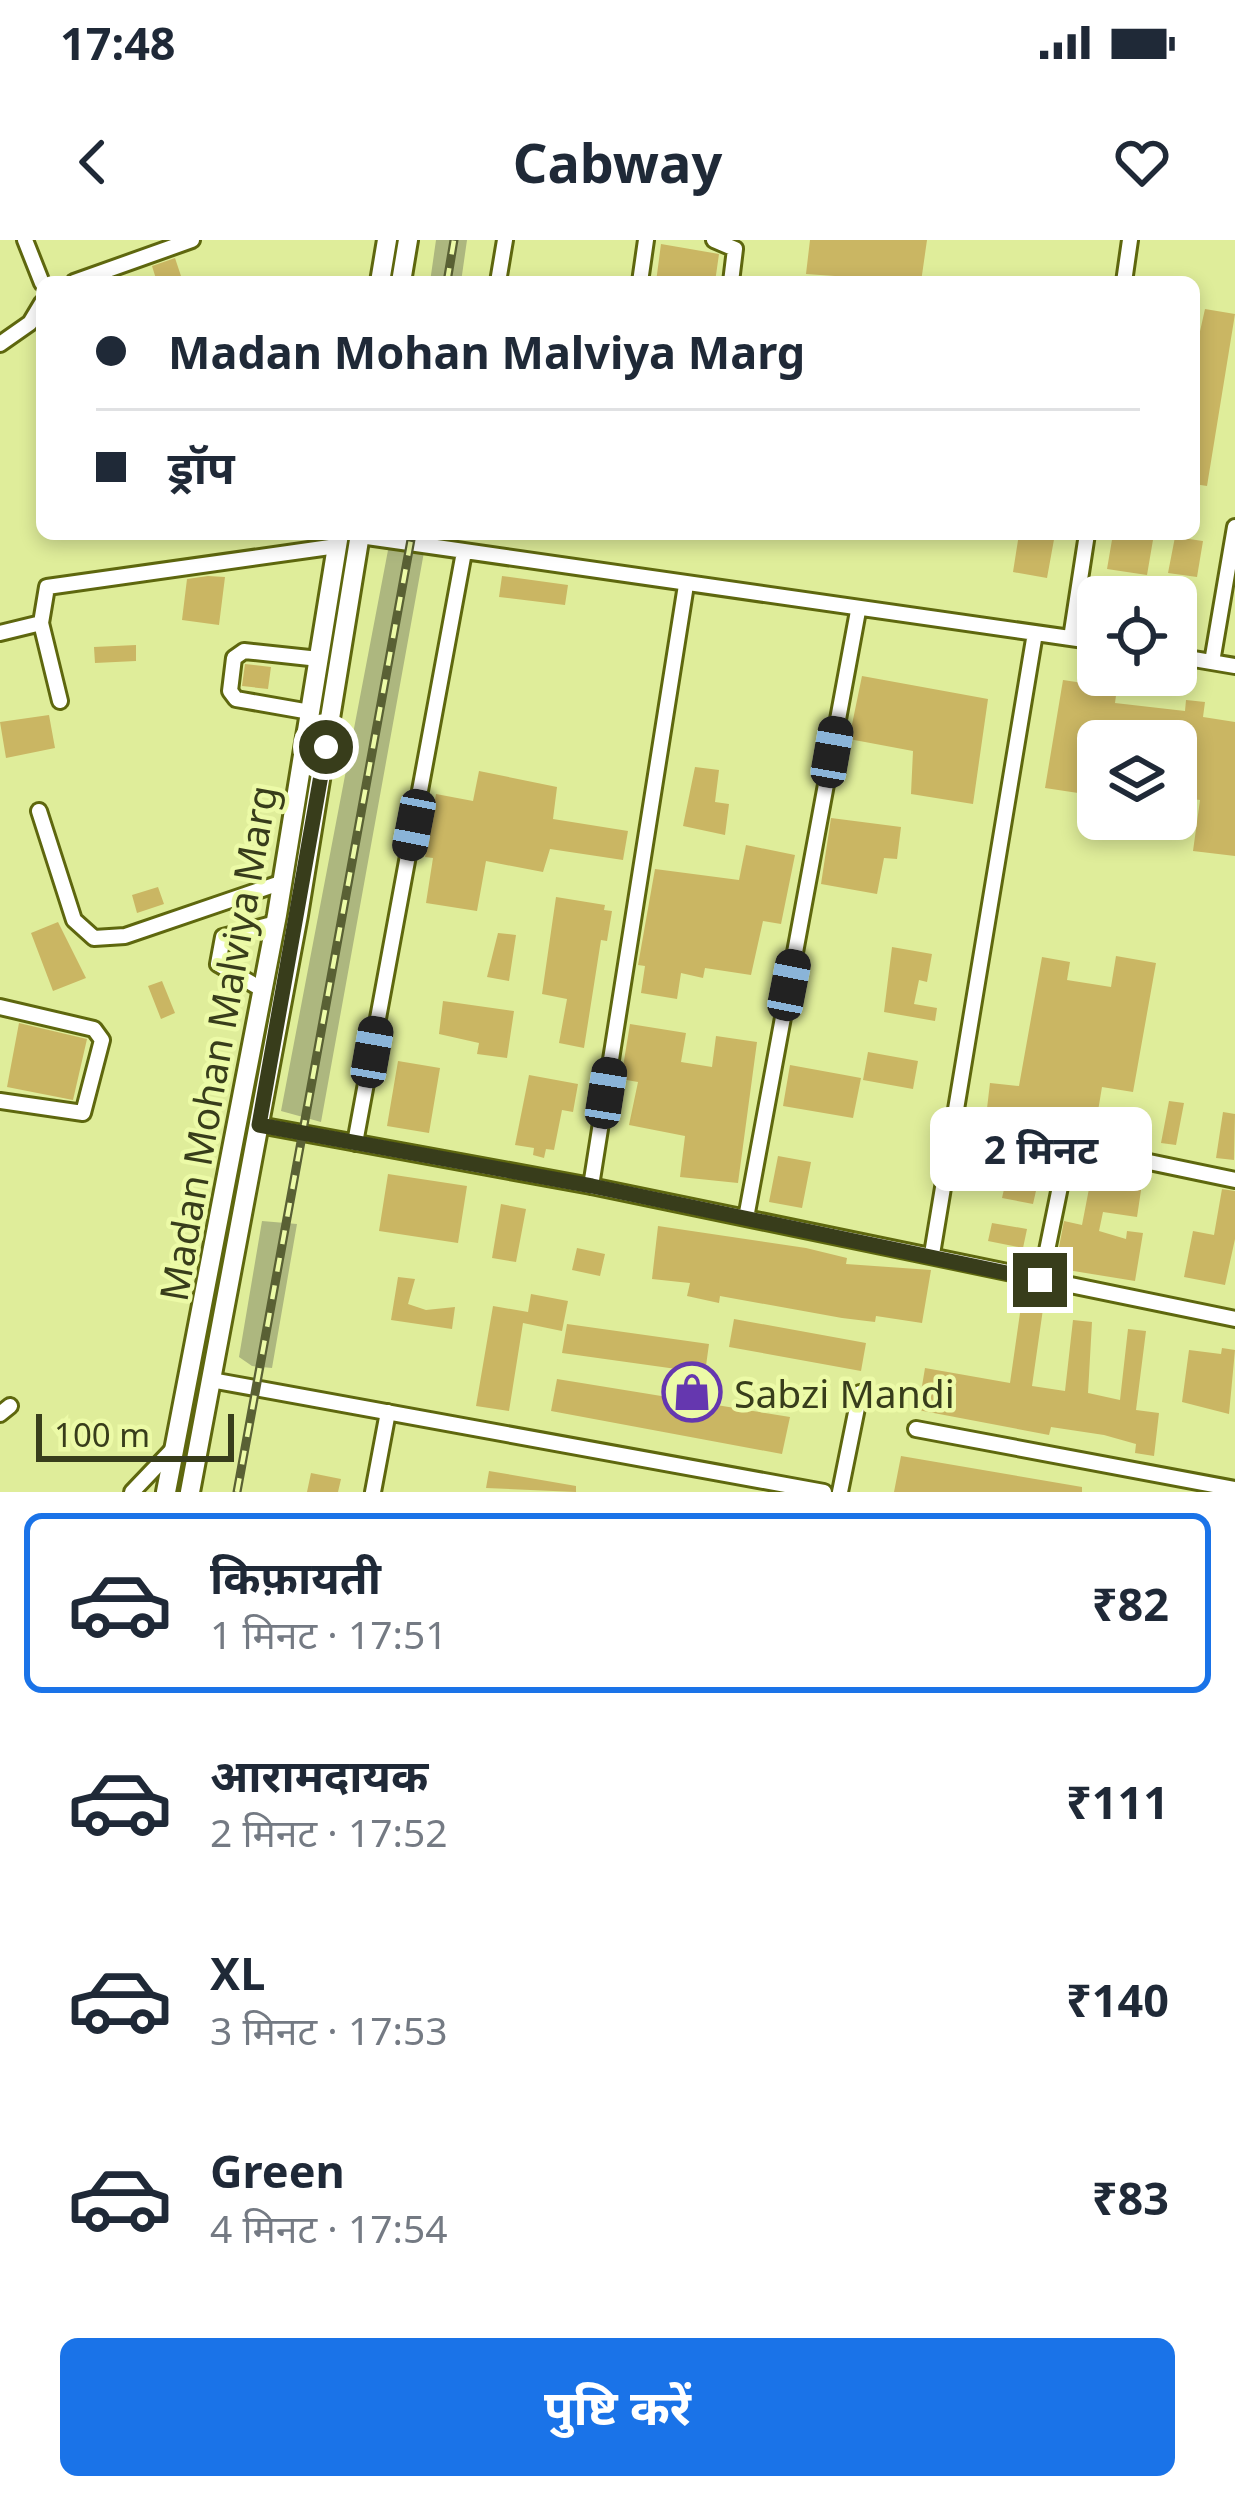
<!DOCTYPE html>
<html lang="hi">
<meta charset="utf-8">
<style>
:root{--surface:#fff;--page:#f6f6f7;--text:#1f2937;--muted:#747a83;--line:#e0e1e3;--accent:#1a73e8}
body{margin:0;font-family:"Noto Sans","Noto Sans Devanagari",sans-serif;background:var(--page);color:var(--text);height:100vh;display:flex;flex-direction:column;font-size:45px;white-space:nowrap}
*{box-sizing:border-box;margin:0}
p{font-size:39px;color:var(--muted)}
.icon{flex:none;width:66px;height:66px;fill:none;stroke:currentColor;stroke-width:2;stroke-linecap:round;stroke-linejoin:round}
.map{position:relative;height:1252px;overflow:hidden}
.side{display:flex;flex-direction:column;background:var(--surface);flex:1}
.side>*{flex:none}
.hud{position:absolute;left:36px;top:36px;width:1164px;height:264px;border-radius:18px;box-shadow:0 6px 18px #0003;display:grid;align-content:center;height:264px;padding:0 60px;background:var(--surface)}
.fabs{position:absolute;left:1077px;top:336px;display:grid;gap:24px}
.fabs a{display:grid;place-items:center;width:120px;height:120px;border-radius:18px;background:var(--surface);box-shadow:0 6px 18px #0003;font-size:60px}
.scale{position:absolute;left:36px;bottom:30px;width:198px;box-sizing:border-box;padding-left:12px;border:6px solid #383d1b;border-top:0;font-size:33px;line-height:42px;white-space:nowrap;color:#383d1b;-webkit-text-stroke:9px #ecfaa7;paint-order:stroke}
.end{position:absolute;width:54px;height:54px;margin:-27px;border:15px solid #383d1b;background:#fff;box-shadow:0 0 0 6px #fff}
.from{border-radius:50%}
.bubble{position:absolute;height:84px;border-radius:18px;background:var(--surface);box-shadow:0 6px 18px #0003;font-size:39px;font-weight:700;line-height:84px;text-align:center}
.car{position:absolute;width:36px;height:72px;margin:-36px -18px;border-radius:15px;box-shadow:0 0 9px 3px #0007;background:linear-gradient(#222 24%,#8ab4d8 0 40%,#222 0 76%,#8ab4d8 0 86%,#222 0)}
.hud b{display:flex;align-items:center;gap:42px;height:114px;font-size:45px}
.hud b+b{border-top:3px solid var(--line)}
.hud i{width:30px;height:30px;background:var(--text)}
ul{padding:21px 0 0;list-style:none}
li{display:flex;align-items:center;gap:36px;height:180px;margin:0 24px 18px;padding:0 36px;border:6px solid transparent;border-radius:18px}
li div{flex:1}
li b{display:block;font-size:45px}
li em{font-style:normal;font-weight:700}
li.active{border-color:var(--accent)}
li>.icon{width:108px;height:108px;stroke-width:1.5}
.button{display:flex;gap:24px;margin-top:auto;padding:24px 60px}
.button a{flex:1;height:138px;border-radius:18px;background:var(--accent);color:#fff;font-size:48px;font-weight:700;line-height:138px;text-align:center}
.status{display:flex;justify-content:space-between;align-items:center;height:84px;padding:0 60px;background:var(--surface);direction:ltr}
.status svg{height:33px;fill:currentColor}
header{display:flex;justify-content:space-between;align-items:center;height:156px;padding:0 60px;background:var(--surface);font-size:54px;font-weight:700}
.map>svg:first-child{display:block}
</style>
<div class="status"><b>17:48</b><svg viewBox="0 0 49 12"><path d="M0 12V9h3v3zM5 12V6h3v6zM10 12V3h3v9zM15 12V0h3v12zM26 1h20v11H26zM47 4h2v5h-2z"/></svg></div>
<header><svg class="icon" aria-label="back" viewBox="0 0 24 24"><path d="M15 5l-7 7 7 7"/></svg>Cabway<svg class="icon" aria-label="heart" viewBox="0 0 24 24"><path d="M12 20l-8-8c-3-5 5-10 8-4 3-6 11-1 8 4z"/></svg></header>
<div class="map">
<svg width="1235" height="1252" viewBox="0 0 1235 1252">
<rect width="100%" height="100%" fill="#dfed9a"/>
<!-- green -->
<path fill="#adb77f" d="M436,0H467L461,42H430Z
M389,305L424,312L321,882L281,871Z
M262,981L297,984L272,1128L252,1126L239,1117Z"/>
<!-- building -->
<path fill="#cab663" d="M810,0H927L921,42L806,34Z
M661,4L719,14L715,42H656Z
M175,18L183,42H157L152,26Z
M1205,69L1235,74L1207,246L1194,244V118Z
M1019,294H1055L1047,338L1013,332Z
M1113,294H1154L1147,335L1107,329Z
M1175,297L1203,301L1197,337L1168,333Z
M208,336L225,337L219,385L182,380L187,339Z
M502,336L568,345L565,365L499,357Z
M136,405V421L95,423L94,407Z
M245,424L271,427L268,449L242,446Z
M862,436L988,459L973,564L911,554L913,511L849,499Z
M1063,440L1117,448L1115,463L1185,471L1186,460L1205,462L1203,477L1235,482V616L1193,611L1200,560L1176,557V501H1098V556L1045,548Z
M49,475L55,508L6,518L0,482Z
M695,527L719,530L715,562L729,564L725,595L683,586Z
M479,531L557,547L553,579L628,591L623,620L550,609L543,632L486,621L477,671L426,663L433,618L425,617L436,554L473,561Z
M831,578L901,587L897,619L884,618L877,654L821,644Z
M746,605L795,615L781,684L763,681L751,735L705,728L703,738L681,733L677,759L641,753L645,726L638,725L655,629L739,640Z
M158,647L164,664L137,673L132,655Z
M556,657L605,665L604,670L612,671L607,701L601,700L584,808L559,803L567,759L542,754Z
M58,682L86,738L53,751L31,693Z
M498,693L516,695L509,741L487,737Z
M892,707L932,714L927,742L919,740L914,764L937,768L935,781L884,772Z
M1116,716L1156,723L1133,852L1102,847L1093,901L1051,892L1052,885L986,877L990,843L1019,846L1042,717L1070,722L1067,740L1111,747Z
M162,741L175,773L161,779L148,746Z
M443,761L514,771L507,818L477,814L479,803L439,794Z
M19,783L87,799L73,860L7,847Z
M630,784L686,793L681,822L712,827L716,796L757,802L738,943L680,937L685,896L629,885L638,842L621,839Z
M868,812L918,821L913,849L863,840Z
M398,821L440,828L429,893L387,886Z
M790,825L861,838L853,878L783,866Z
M529,835L578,844L573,872L562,870L554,910L546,909L544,918L533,915L534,908L515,905Z
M1169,861L1184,863L1176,905L1161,903Z
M1223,872L1235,874L1234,920L1216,918Z
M778,916L811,922L802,968L769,962Z
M1092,933L1143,937L1137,977L1103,972L1099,991L1126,999L1127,991L1143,993L1135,1041L1055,1028L1064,981L1082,985Z
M388,934L467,946L458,1003L379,991Z
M1007,936L1038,942L1033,964L1002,958Z
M1222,949L1235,951V999L1225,1045L1184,1037L1193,991L1214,995Z
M501,964L526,969L516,1022L492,1018Z
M992,983L1027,989L1023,1008L988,1001Z
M658,986L806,1008L847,1018L846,1024L931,1030L922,1083L876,1076L875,1082L842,1078L720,1056L719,1063L687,1056L690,1043L652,1039Z
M577,1008L605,1014L600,1036L572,1030Z
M398,1037L415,1039L408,1064L426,1070L455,1067L452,1089L391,1080Z
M531,1054L568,1061L562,1091L523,1083L509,1171L476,1166L493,1066L528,1072Z
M1022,1059L1044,1062L1032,1146L1065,1151L1073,1080L1092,1082L1088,1153L1120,1160L1128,1089L1146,1091L1136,1170L1159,1173L1154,1216L1135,1213L1136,1204L1104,1195L1051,1187L1049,1195L918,1170L925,1128L1010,1143Z
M734,1079L866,1103L861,1131L729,1107Z
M567,1084L709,1104L705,1133L562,1113Z
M1222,1108L1235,1110L1229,1174L1182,1162L1189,1110L1221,1114Z
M557,1139L790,1177L782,1214L551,1171Z
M901,1216L1082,1247V1252H894Z
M489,1231L576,1246V1252L486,1248Z
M311,1233L341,1239L338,1252H307Z"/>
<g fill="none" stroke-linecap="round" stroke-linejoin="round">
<!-- minor casing -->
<g stroke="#5e670e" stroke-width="20">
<path id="minor" d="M25,0L42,43
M714,0L735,9L731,42
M74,42L192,0
M498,42L505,0
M640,42L646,0
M1124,42L1130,0
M0,104L30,83L42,63
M360,296L1098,402
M0,393L41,383
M1071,398L1087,294
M1176,416L1235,426
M1212,422L1235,287
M60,461L41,383L47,347L337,306
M310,472L236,459L230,451L234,418L244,411L319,419
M39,571L74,680L94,698L125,696L283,642
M263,750L218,724L223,697L276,683
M0,767L94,789L102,800L83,873L0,861
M259,885L591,946L1235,1079
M355,903L464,312
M591,946L686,345
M746,978L858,371
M932,1014L1035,393
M1041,1040L1062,937L1075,913H1106L1235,940
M211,1140L824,1252
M0,1174L10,1166
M916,1189L1235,1249
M132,1252L174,1208
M373,1252L388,1172
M840,1252L860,1153"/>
</g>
<!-- major casing -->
<g stroke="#5e670e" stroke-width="24">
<path id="major" d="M380,42L387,0
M401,42L408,0
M166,1252L277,675L339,294
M190,1252L298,675L360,294"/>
</g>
<!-- minor -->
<use href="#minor" stroke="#fff" stroke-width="14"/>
<!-- major -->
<use href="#major" stroke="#fff" stroke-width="18"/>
<!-- rail casing -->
<g stroke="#596034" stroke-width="9">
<path id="rail" d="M447,42L454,0
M237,1252L412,294"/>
</g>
<!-- rail -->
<use href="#rail" stroke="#ecfaa7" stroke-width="4.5" stroke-dasharray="14" stroke-linecap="butt"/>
</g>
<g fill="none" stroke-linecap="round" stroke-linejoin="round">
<!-- route -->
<path stroke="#383d1b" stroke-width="15" d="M326,507L259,885L592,946L1040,1040"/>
</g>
<!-- icons -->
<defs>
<g id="shop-ring" transform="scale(3)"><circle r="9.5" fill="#ecfaa7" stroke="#6537af" stroke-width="1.5"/><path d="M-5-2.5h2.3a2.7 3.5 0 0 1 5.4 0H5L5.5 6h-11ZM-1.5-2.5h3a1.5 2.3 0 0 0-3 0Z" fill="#6537af"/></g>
</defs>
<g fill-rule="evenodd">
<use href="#shop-ring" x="692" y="1152"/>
</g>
<g text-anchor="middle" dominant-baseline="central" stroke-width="9" stroke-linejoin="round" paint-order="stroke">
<!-- street labels -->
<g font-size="39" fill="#383d1b" stroke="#ecfaa7">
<text transform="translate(217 803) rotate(-80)">Madan Mohan Malviya Marg</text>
</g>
<!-- poi labels -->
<g font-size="39" fill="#383d1b" stroke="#ecfaa7" text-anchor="start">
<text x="734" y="1152">Sabzi Mandi</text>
</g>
</g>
</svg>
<div class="fabs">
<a><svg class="icon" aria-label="locate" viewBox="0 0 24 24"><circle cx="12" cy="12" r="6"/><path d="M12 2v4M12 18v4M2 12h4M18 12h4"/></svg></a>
<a><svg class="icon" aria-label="layers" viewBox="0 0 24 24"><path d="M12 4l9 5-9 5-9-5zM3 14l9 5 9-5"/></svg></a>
</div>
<div class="scale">100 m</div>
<i class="end from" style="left:326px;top:507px"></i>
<i class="end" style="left:1040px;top:1040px"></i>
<div class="bubble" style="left:930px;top:867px;width:222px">2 मिनट</div>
<i class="car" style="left:832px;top:512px;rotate:10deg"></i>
<i class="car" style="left:414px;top:585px;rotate:191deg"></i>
<i class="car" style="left:789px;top:745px;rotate:11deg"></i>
<i class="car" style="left:372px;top:812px;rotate:10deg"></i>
<i class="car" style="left:606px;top:853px;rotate:9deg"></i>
<div class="hud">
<b><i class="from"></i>Madan Mohan Malviya Marg</b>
<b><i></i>ड्रॉप</b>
</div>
</div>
<section class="side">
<ul>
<li class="active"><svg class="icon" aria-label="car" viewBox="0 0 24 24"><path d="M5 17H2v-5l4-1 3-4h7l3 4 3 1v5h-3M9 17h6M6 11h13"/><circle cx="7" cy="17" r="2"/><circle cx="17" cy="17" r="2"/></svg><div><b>किफ़ायती</b><p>1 मिनट · 17:51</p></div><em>₹82</em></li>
<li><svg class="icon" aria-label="car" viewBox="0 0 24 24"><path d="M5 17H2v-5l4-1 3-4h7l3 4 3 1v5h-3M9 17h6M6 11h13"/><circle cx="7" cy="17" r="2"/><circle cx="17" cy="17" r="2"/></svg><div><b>आरामदायक</b><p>2 मिनट · 17:52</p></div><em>₹111</em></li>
<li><svg class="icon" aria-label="car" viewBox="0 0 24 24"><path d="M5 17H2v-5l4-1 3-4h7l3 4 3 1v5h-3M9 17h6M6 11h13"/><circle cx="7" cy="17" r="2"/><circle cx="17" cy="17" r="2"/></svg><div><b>XL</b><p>3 मिनट · 17:53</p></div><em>₹140</em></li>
<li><svg class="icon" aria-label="car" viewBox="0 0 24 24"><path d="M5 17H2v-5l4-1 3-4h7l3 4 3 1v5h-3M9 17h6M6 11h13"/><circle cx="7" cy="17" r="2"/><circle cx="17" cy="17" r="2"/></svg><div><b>Green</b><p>4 मिनट · 17:54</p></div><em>₹83</em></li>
</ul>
<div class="button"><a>पुष्टि करें</a></div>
</section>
